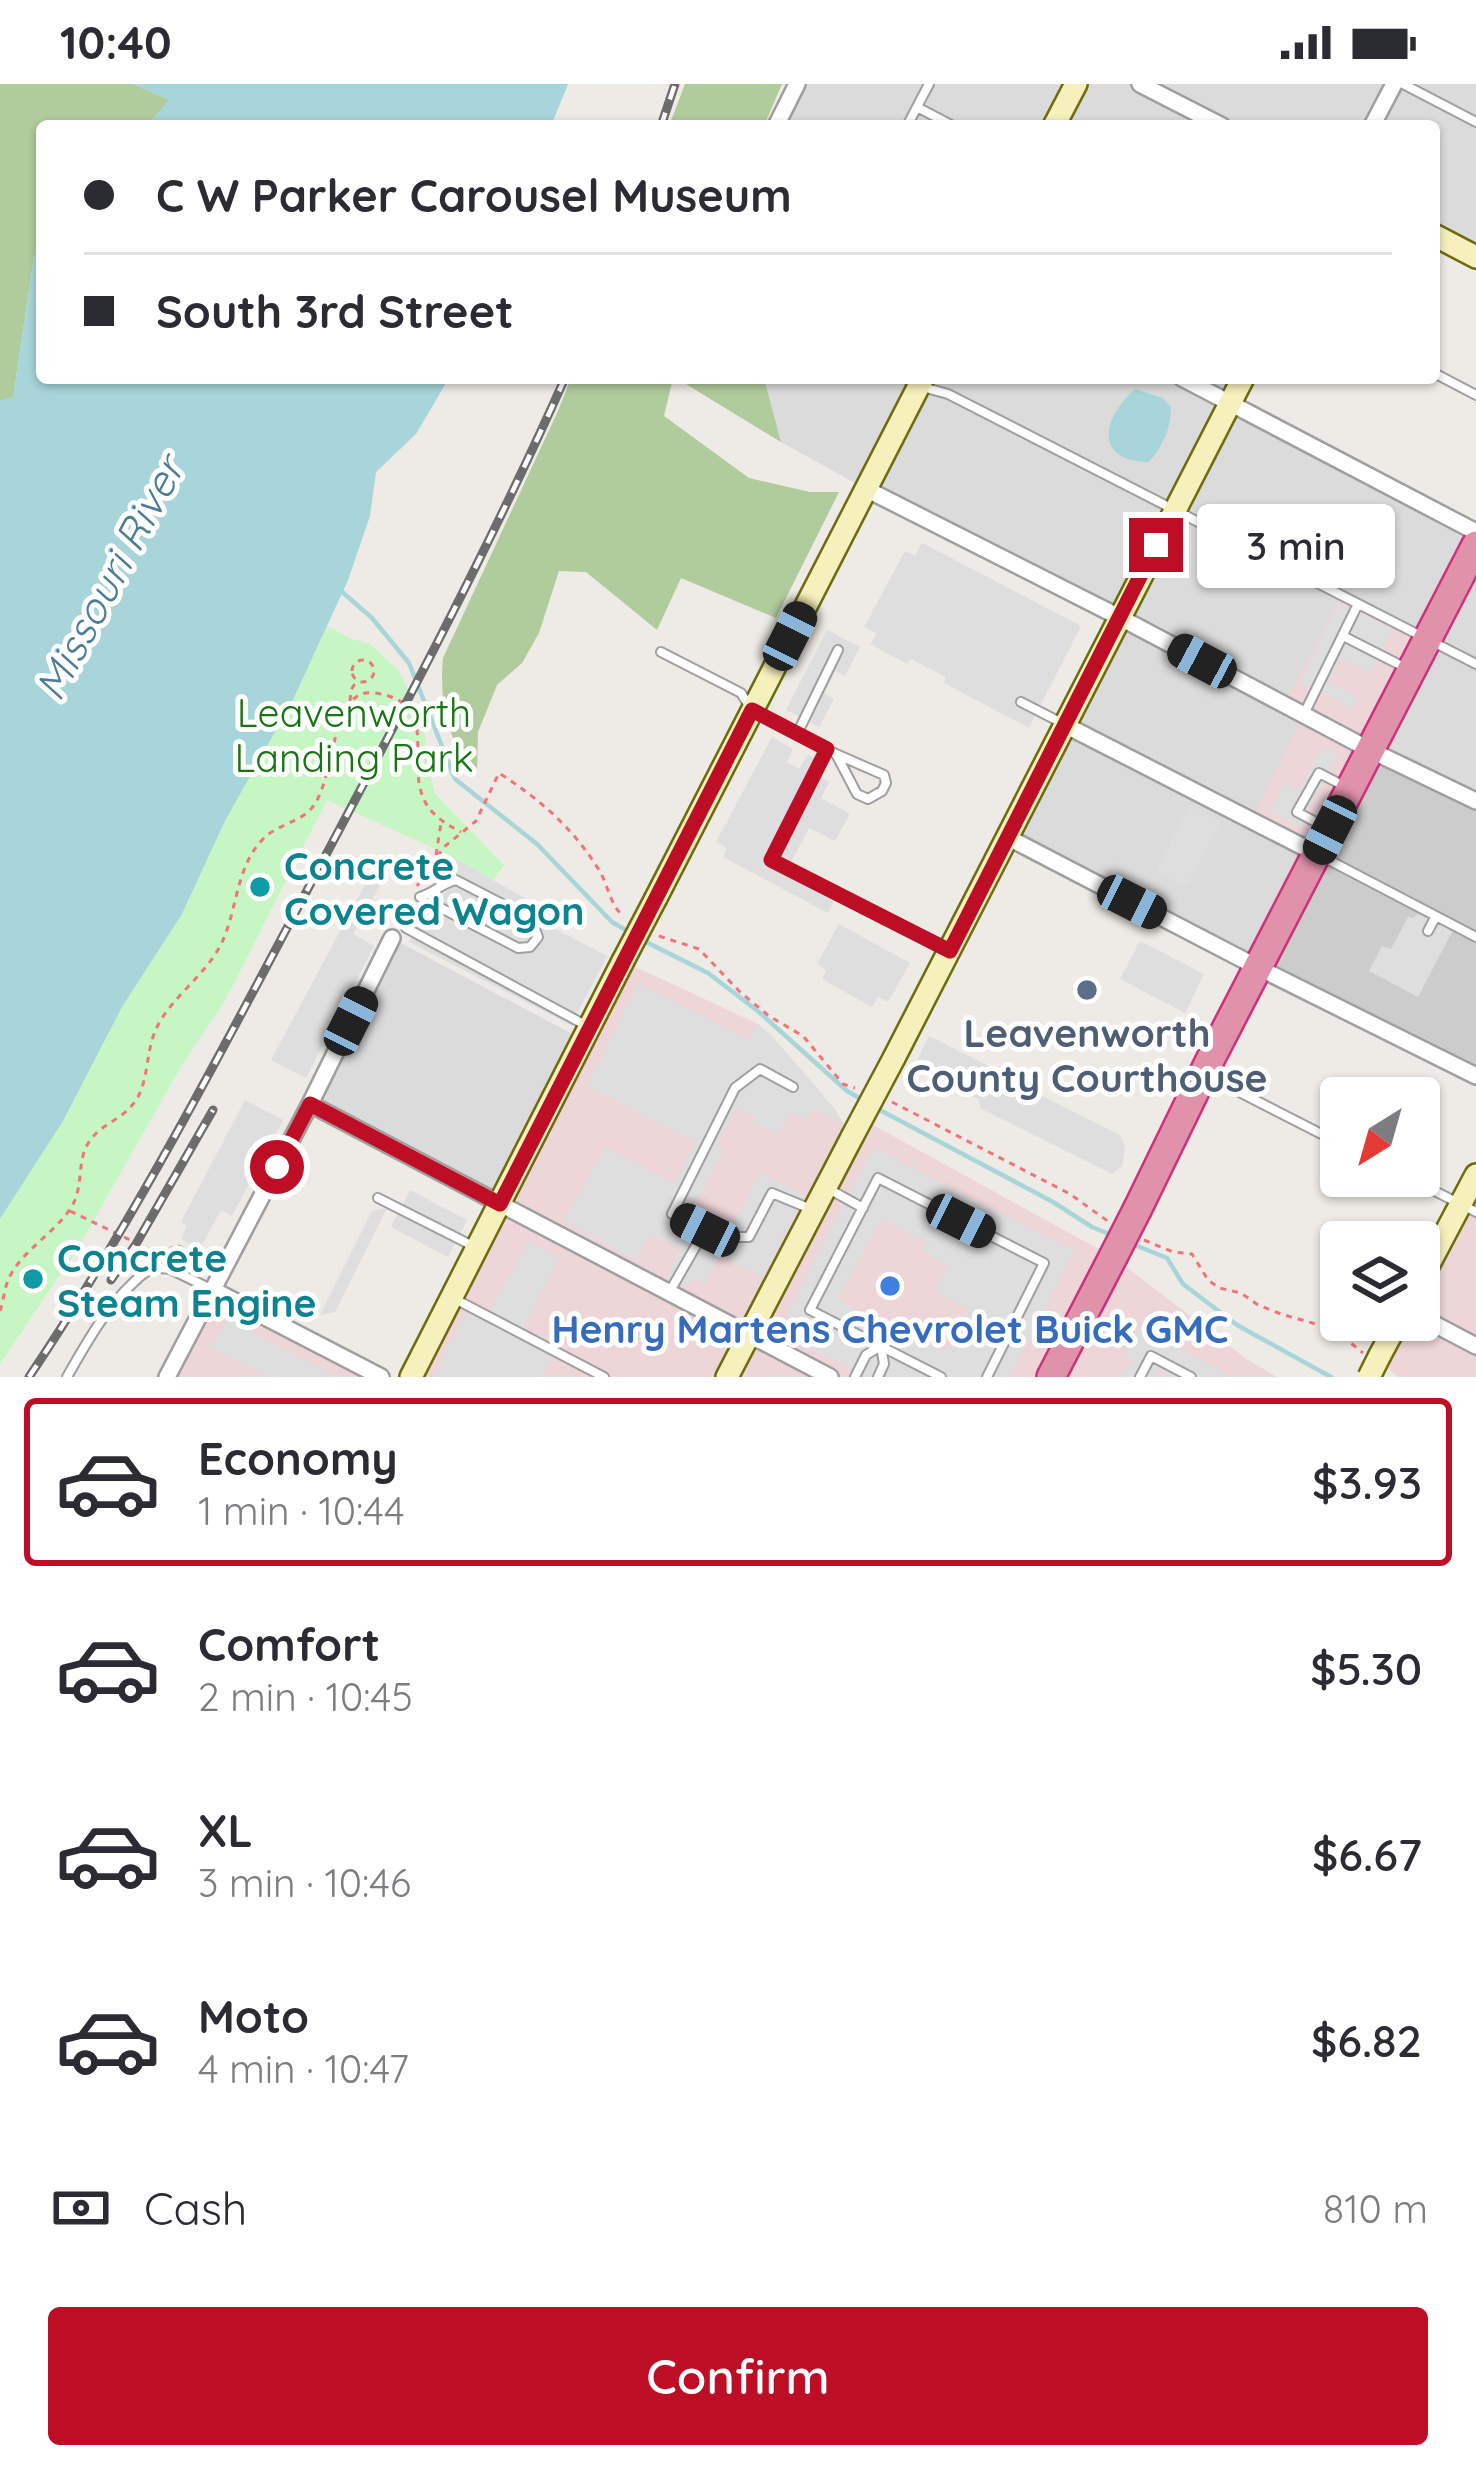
<!DOCTYPE html>
<meta charset="utf-8">
<style>
:root{--surface:#fff;--page:#f2f2f3;--text:#2b2b33;--muted:#7c7c81;--line:#e1e1e2;--accent:#be0e26}
body{margin:0;font-family:Quicksand,sans-serif;background:var(--page);color:var(--text);height:100vh;display:flex;flex-direction:column;font-size:45px;white-space:nowrap}
*{box-sizing:border-box;margin:0}
p{font-size:39px;color:var(--muted)}
.icon{flex:none;width:66px;height:66px;fill:none;stroke:currentColor;stroke-width:2;stroke-linecap:round;stroke-linejoin:round}
.map{position:relative;height:1293px;overflow:hidden}
.details{display:flex;flex-direction:column;background:var(--surface);flex:1}
.details>*{flex:none}
.banner{position:absolute;left:36px;top:36px;width:1404px;height:264px;border-radius:12px;box-shadow:0 3px 9px #0004;display:grid;align-content:center;height:264px;padding:0 48px;background:var(--surface)}
.needle{width:78px;rotate:217deg}
.fabs{position:absolute;left:1320px;top:993px;display:grid;gap:24px}
.fabs a{display:grid;place-items:center;width:120px;height:120px;border-radius:12px;background:var(--surface);box-shadow:0 3px 9px #0004;font-size:60px}
.end{position:absolute;width:54px;height:54px;margin:-27px;border:15px solid #be0e26;background:#fff;box-shadow:0 0 0 6px #fff}
.from{border-radius:50%}
.bubble{position:absolute;height:84px;border-radius:12px;background:var(--surface);box-shadow:0 3px 9px #0004;font-size:39px;font-weight:600;line-height:84px;text-align:center}
.car{position:absolute;width:36px;height:72px;margin:-36px -18px;border-radius:15px;box-shadow:0 0 9px 3px #0007;background:linear-gradient(#222 24%,#8ab4d8 0 40%,#222 0 76%,#8ab4d8 0 86%,#222 0)}
.banner b{display:flex;align-items:center;gap:42px;height:114px;font-size:45px}
.banner b+b{border-top:3px solid var(--line)}
.banner i{width:30px;height:30px;background:var(--text)}
ul{padding:21px 0 0;list-style:none}
li{display:flex;align-items:center;gap:36px;height:168px;margin:0 24px 18px;padding:0 24px;border:6px solid transparent;border-radius:12px}
li div{flex:1}
li b{display:block;font-size:45px}
li em{font-style:normal;font-weight:600}
li.on{border-color:var(--accent)}
li>.icon{width:108px;height:108px;stroke-width:1.5}
.pay{display:flex;align-items:center;gap:30px;height:132px;padding:0 48px;font-size:45px}
.pay p{margin-inline-start:auto}
.action{display:flex;gap:24px;margin-top:auto;padding:24px 48px}
.action a{flex:1;height:138px;border-radius:12px;background:var(--accent);color:#fff;font-size:48px;font-weight:600;line-height:138px;text-align:center}
.status{display:flex;justify-content:space-between;align-items:center;height:84px;padding:0 60px;background:var(--surface);direction:ltr}
.status svg{height:33px;fill:currentColor}
.map>svg:first-child{display:block}
</style>
<div class="status"><b>10:40</b><svg viewBox="0 0 49 12"><path d="M0 12V9h3v3zM5 12V6h3v6zM10 12V3h3v9zM15 12V0h3v12zM26 1h20v11H26zM47 4h2v5h-2z"/></svg></div>
<div class="map">
<svg width="1476" height="1293" viewBox="0 0 1476 1293">
<rect width="100%" height="100%" fill="#eeeae5"/>
<!-- residential -->
<path fill="#dcdbdb" d="M797,0H1476V173L1434,151V42H776Z
M764,294H1243L1231,318L1476,448V717L1304,631L1317,770L1257,883L1009,754L1118,533L866,405L781,358Z
M395,856L582,955L500,1120L310,1020Z"/>
<!-- commercial -->
<path fill="#eed5d8" d="M1342,511L1427,555L1317,770L1251,736L1303,632L1284,621Z
M623,877L758,940L772,952L834,1024L851,1052L862,1035L1113,1173L1248,1276L1277,1293H411Z
M1476,1091V1293H1398L1388,1284L1380,1271L1399,1236H1419V1199Z
M213,1206L381,1293H167Z"/>
<!-- religious -->
<path fill="#ccc" d="M1370,666L1476,717V992L1257,884Z"/>
<!-- forest -->
<path fill="#b0cb9c" d="M0,0H133L170,16L147,42H42V163L34,173L13,314L0,317Z
M685,0H782L764,42H669Z
M571,294H673L664,332L749,394L810,408H839L776,534L681,494L657,546L586,488L559,487L539,549L522,579L497,601L478,648L477,688H468C448,647 439,620 443,574L558,327Z
M677,294H764L781,358L676,294Z"/>
<!-- park -->
<path fill="#c7f6c5" d="M327,542L349,554L370,560L399,587L423,637L429,687L435,710L504,781L493,796L453,773L327,716L226,915L182,981L79,1162L0,1280V1135L63,1037L122,923L182,830L225,737L293,616Z"/>
<!-- parking -->
<path fill="#dedede" fill-rule="evenodd" d="M922,459L1081,542L1029,644L944,599L946,593L911,575L907,580L870,560L877,550L864,543L905,467L915,472Z
M1339,519L1393,546L1371,589L1340,574L1329,598L1358,613L1352,625L1301,598Z
M827,546L860,563L845,592L835,587L824,609L834,615L819,643L786,626Z
M772,653L793,665L787,678L799,685L808,671L825,680L819,692L829,698L821,714L850,730L835,757L809,744L791,778L834,802L833,819L828,829L723,773L727,764L716,758Z
M1321,663L1337,671L1300,743L1269,728L1284,699L1299,706Z
M1190,721L1221,737L1186,803L1156,787Z
M453,773L542,824L538,836L607,872L571,941L409,858Z
M376,780L388,787L353,850L374,862L306,994L271,976Z
M1419,829L1453,846L1418,913L1369,887L1382,862L1391,865L1408,833L1413,834Z
M839,840L910,879L888,918L878,913L872,923L822,895L826,886L817,880Z
M1140,857L1204,890L1185,929L1120,895Z
M638,899L749,956L758,940L772,952L834,1024L843,1039L814,1025L806,1036L790,1028L778,1051L752,1038L755,1033L736,1024L716,1061L723,1065L690,1131L728,1150L760,1088L806,1112L764,1194L720,1171L705,1201L692,1195L687,1203L667,1193L680,1165L650,1150L636,1176L563,1138L605,1063L674,1099L695,1058L586,1002Z
M929,952L1032,1004L1026,1017L1035,1021L1040,1011L1120,1051L1125,1063L1122,1083L1112,1090L981,1025L978,1015L914,982Z
M245,1016L283,1036L232,1132L221,1126L200,1165L181,1155L187,1142L181,1138Z
M873,1063L1074,1167L1009,1293H867L778,1247ZM881,1135L927,1159L923,1168L948,1182L935,1207L968,1225L945,1267L908,1248L903,1254L838,1215Z
M410,1106L467,1136L448,1173L391,1143Z
M387,1124L335,1228L320,1231L372,1127Z
M528,1157L560,1174L523,1245L490,1227Z
M466,1228L553,1272L542,1293H433Z
M223,1234L339,1293H270L208,1262L223,1245Z
M1139,1243L1226,1289L1225,1293H1163L1165,1288L1158,1285L1151,1293H1119L1127,1278L1139,1281L1124,1271Z"/>
<!-- water -->
<path fill="#a8d5d9" d="M133,0H568L551,42H147L169,16Z
M42,163V294H449L416,350L376,388L370,432L348,496L293,616L225,737L182,830L122,923L63,1037L0,1135V317L13,313L34,173Z
M1135,305L1163,314L1171,323C1171,344 1163,362 1149,378C1093,377 1102,334 1135,305Z"/>
<g fill="none" stroke-linecap="round" stroke-linejoin="round">
<!-- stream -->
<path stroke="#a8d5d9" stroke-width="4.5" d="M341,507L372,534L409,579L455,695L537,760L612,838L629,848
M644,857L708,889L759,928L847,1007L861,1015
M876,1024L1053,1118L1092,1143L1114,1152
M1130,1159L1167,1174L1183,1200L1237,1241L1331,1293"/>
<!-- lane casing -->
<g stroke="#9f9f9f" stroke-width="12">
<path id="lane" d="M1403,0L1476,38
M917,23L953,42
M907,42L929,0
M1434,289L1476,311
M905,294L919,302L948,310L1421,552
M1343,552L1404,583
M1435,559L1476,580
M661,568L741,609L752,626L836,670L857,710L868,715L882,707L886,699L884,691L836,670
M1021,618L1060,638
M1304,630L1358,520
M797,650L838,566
M827,665L771,776L949,866
M1323,742L1297,728L1319,689L1346,703
M1323,773L1476,853
M420,813C434,809 442,799 456,796L531,835L538,853L530,863L518,864L439,823L433,809
M406,844L587,942
M1428,847L1436,832
M1210,993L1341,1060
M1405,1092L1476,1128
M827,1104L863,1124
M378,1114L473,1162
M705,1146L720,1153H749L772,1109L813,1126
M670,1207L705,1146L672,1130L735,1004L760,985L793,1003
M453,1214L604,1293
M67,1293C90,1252 114,1210 152,1183L170,1185L213,1206
M855,1293L866,1271L879,1263
M878,1293L884,1280L881,1262
M941,1293L810,1226L878,1094L1044,1179L987,1293
M1140,1293L1151,1272L1191,1293"/>
</g>
<!-- street casing -->
<g stroke="#9f9f9f" stroke-width="20">
<path id="street" d="M1140,0L1222,42
M776,42L797,0
M1372,42L1394,0
M1182,294L1476,448
M866,405L1119,533L1370,666L1476,717
M1067,642L1317,770
M1009,754L1257,883L1476,992
M310,1020L830,1293
M213,1206L381,1293
M1419,1232L1476,1262
M167,1293L310,1020L392,854"/>
</g>
<!-- secondary casing -->
<g stroke="#6e6b0c" stroke-width="26">
<path id="secondary" d="M1054,42L1076,0
M1434,151L1476,173
M656,814L923,294
M894,974L1243,294
M1419,1199L1476,1091
M1380,1271L1399,1236
M411,1293L623,877
M727,1293L852,1053"/>
</g>
<!-- highway casing -->
<g stroke="#ce307c" stroke-width="32">
<path id="highway" d="M1138,1124L1211,974L1476,461
M1051,1293L1113,1173"/>
</g>
<!-- path -->
<path stroke="#f07478" stroke-width="3" stroke-dasharray="6 6" stroke-linecap="butt" d="M352 587a11 11 0 1 1 22 0a11 11 0 1 1-22 0Z
M350,617L351,606L356,598
M436,771L441,739
M417,802L444,763L476,737L499,689C539,715 571,742 597,783C609,800 608,819 624,833
M659,852L699,865L740,908L769,932L803,952L843,1000L855,1004
M892,1018L1070,1110L1109,1138
M70,1127L157,1169H162L177,1161L210,1181
M1144,1156L1173,1168L1192,1170L1208,1196L1219,1204L1241,1209L1258,1221L1281,1230L1326,1243L1341,1251L1363,1269
M0,1227C4,1216 4,1203 10,1192C25,1163 63,1144 75,1116C83,1096 77,1073 91,1055C104,1038 125,1035 138,1013C149,992 146,965 157,943C172,913 203,893 219,864C238,830 234,785 263,755C275,742 296,739 309,727C338,700 327,602 375,609C439,618 408,671 422,711C429,730 444,739 461,748"/>
<!-- lane -->
<use href="#lane" stroke="#fff" stroke-width="8"/>
<!-- street -->
<use href="#street" stroke="#fff" stroke-width="15"/>
<!-- secondary -->
<use href="#secondary" stroke="#f5f0bc" stroke-width="21"/>
<!-- highway -->
<use href="#highway" stroke="#e092ab" stroke-width="27"/>
<!-- rail casing -->
<g stroke="#6c6c6c" stroke-width="9">
<path id="rail" d="M661,42L675,0
M111,1196L136,1160L213,1026
M29,1293C129,1144 211,987 295,829C389,652 484,476 565,294"/>
</g>
<!-- rail -->
<use href="#rail" stroke="#fff" stroke-width="4.5" stroke-dasharray="14" stroke-linecap="butt"/>
<!-- secondary-bridge casing -->
<g stroke="#6e6b0c" stroke-width="26" stroke-linecap="butt">
<path id="secondary-bridge" d="M623,877L656,814
M852,1053L894,974
M1369,1293L1380,1271"/>
</g>
<!-- highway-bridge casing -->
<g stroke="#ce307c" stroke-width="32" stroke-linecap="butt">
<path id="highway-bridge" d="M1113,1173L1138,1124"/>
</g>
<!-- secondary-bridge -->
<use href="#secondary-bridge" stroke="#f5f0bc" stroke-width="21"/>
<!-- highway-bridge -->
<use href="#highway-bridge" stroke="#e092ab" stroke-width="27"/>
</g>
<g fill="none" stroke-linecap="round" stroke-linejoin="round">
<!-- route -->
<path stroke="#be0e26" stroke-width="15" d="M277,1083L310,1020L500,1120L752,626L827,665L771,776L950,867L1156,461"/>
</g>
<!-- markers -->
<g fill="#0f9aa8" stroke="#fff" stroke-width="4.5">
<circle cx="260" cy="803" r="12"/>
<circle cx="33" cy="1195" r="12"/>
</g>
<circle fill="#5c6f8a" stroke="#fff" stroke-width="4.5" cx="1087" cy="906" r="12"/>
<circle fill="#3f7fe0" stroke="#fff" stroke-width="4.5" cx="890" cy="1202" r="12"/>
<g text-anchor="middle" dominant-baseline="central" stroke-width="10" stroke-linejoin="round" paint-order="stroke">
<!-- park labels -->
<g font-size="39" fill="#187513" stroke="#fff">
<text x="354" y="628">Leavenworth<tspan x="354" dy="45">Landing Park</tspan></text>
</g>
<!-- culture labels -->
<g font-size="39" font-weight="bold" fill="#0d838f" stroke="#fff" text-anchor="start">
<text x="284" y="781">Concrete<tspan x="284" dy="45">Covered Wagon</tspan></text>
<text x="57" y="1173">Concrete<tspan x="57" dy="45">Steam Engine</tspan></text>
</g>
<!-- service labels -->
<g font-size="39" font-weight="bold" fill="#4e5e75" stroke="#fff">
<text x="1087" y="948">Leavenworth<tspan x="1087" dy="45">County Courthouse</tspan></text>
</g>
<!-- shop labels -->
<g font-size="39" font-weight="bold" fill="#366cbe" stroke="#fff">
<text x="890" y="1244">Henry Martens Chevrolet Buick GMC</text>
</g>
<!-- water labels -->
<g font-size="42" font-style="italic" fill="#4b7c98" stroke="#fff">
<text transform="translate(109 494) rotate(-62)">Missouri River</text>
</g>
</g>
</svg>
<div class="fabs">
<a><svg class="needle" viewBox="-14 -14 28 28"><path d="M0-13l5 13h-10z" fill="#e53935"/><path d="M0 13l5-13h-10z" fill="#7c7c81"/></svg></a>
<a><svg class="icon" aria-label="layers" viewBox="0 0 24 24"><path d="M12 4l9 5-9 5-9-5zM3 14l9 5 9-5"/></svg></a>
</div>
<i class="end from" style="left:277px;top:1083px"></i>
<i class="end" style="left:1156px;top:461px"></i>
<div class="bubble" style="left:1197px;top:420px;width:198px">3 min</div>
<i class="car" style="left:790px;top:552px;rotate:27deg"></i>
<i class="car" style="left:1202px;top:577px;rotate:298deg"></i>
<i class="car" style="left:1330px;top:746px;rotate:207deg"></i>
<i class="car" style="left:1132px;top:818px;rotate:117deg"></i>
<i class="car" style="left:351px;top:937px;rotate:27deg"></i>
<i class="car" style="left:961px;top:1137px;rotate:117deg"></i>
<i class="car" style="left:705px;top:1146px;rotate:296deg"></i>
<div class="banner">
<b><i class="from"></i>C W Parker Carousel Museum</b>
<b><i></i>South 3rd Street</b>
</div>
</div>
<section class="details">
<ul>
<li class="on"><svg class="icon" aria-label="car" viewBox="0 0 24 24"><path d="M5 17H2v-5l4-1 3-4h7l3 4 3 1v5h-3M9 17h6M6 11h13"/><circle cx="7" cy="17" r="2"/><circle cx="17" cy="17" r="2"/></svg><div><b>Economy</b><p>1 min · 10:44</p></div><em>$3.93</em></li>
<li><svg class="icon" aria-label="car" viewBox="0 0 24 24"><path d="M5 17H2v-5l4-1 3-4h7l3 4 3 1v5h-3M9 17h6M6 11h13"/><circle cx="7" cy="17" r="2"/><circle cx="17" cy="17" r="2"/></svg><div><b>Comfort</b><p>2 min · 10:45</p></div><em>$5.30</em></li>
<li><svg class="icon" aria-label="car" viewBox="0 0 24 24"><path d="M5 17H2v-5l4-1 3-4h7l3 4 3 1v5h-3M9 17h6M6 11h13"/><circle cx="7" cy="17" r="2"/><circle cx="17" cy="17" r="2"/></svg><div><b>XL</b><p>3 min · 10:46</p></div><em>$6.67</em></li>
<li><svg class="icon" aria-label="car" viewBox="0 0 24 24"><path d="M5 17H2v-5l4-1 3-4h7l3 4 3 1v5h-3M9 17h6M6 11h13"/><circle cx="7" cy="17" r="2"/><circle cx="17" cy="17" r="2"/></svg><div><b>Moto</b><p>4 min · 10:47</p></div><em>$6.82</em></li>
</ul>
<div class="pay"><svg class="icon" aria-label="cash" viewBox="0 0 24 24"><path d="M3 7h18v10H3z"/><circle cx="12" cy="12" r="2"/></svg>Cash<p>810 m</p></div>
<div class="action"><a>Confirm</a></div>
</section>
